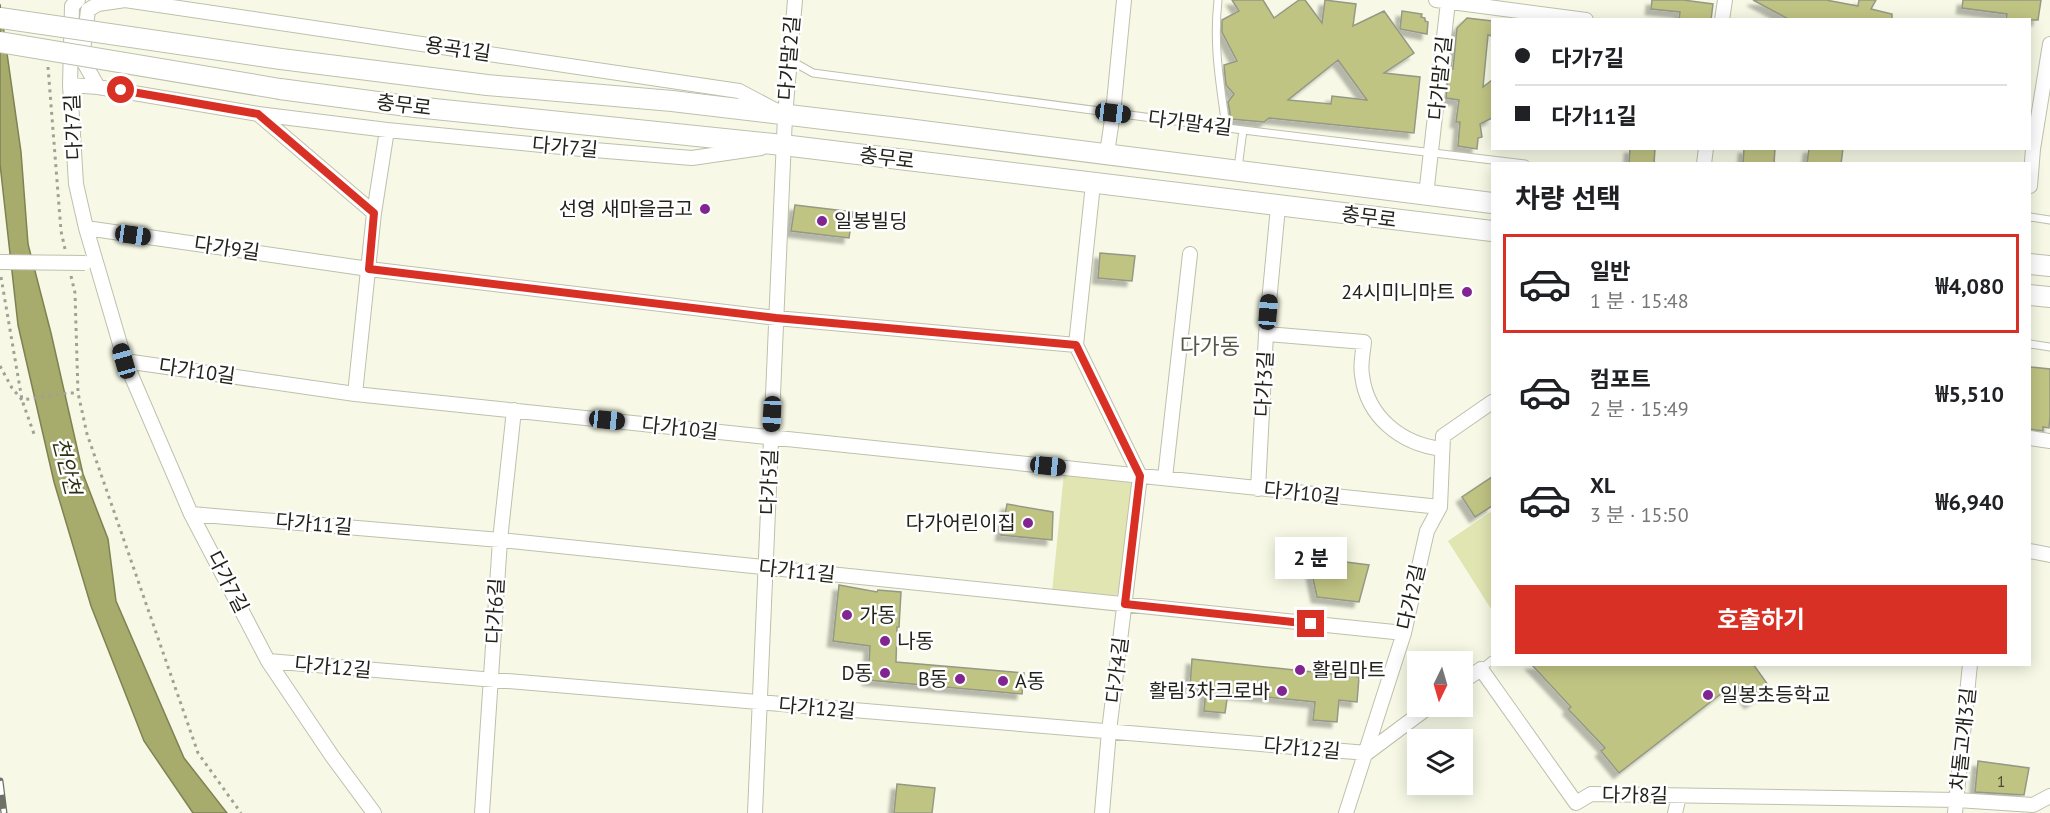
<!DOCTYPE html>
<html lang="ko">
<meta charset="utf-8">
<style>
:root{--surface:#fff;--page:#f6f6f6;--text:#202124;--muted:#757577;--line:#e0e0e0;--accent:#d93025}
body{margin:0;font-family:"PT Sans","Noto Sans KR",sans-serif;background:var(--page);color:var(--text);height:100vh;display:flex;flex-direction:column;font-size:22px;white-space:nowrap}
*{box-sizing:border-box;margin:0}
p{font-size:20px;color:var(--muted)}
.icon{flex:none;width:33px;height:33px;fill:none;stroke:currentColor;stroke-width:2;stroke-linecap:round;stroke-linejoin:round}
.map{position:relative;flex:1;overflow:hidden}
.sheet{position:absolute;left:1491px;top:162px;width:540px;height:504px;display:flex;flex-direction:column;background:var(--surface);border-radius:0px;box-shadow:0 3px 15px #0003}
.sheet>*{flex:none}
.guide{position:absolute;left:1491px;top:18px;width:540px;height:132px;border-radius:0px;box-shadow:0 3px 15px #0003;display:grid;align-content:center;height:132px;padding:0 24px;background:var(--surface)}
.needle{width:39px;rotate:185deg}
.tools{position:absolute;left:1407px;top:651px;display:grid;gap:12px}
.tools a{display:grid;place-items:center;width:66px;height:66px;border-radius:0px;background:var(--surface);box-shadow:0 3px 15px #0003;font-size:30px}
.end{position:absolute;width:27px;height:27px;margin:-14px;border:8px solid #d93025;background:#fff;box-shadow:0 0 0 3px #fff}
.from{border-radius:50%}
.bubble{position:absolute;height:42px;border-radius:0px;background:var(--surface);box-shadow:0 3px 15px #0003;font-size:20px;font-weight:700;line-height:42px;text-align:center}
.car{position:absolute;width:18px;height:36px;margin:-18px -9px;border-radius:8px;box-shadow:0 0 4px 2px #0007;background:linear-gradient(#222 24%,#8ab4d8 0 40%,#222 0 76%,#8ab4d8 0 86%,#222 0)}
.guide b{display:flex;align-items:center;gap:21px;height:57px;font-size:22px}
.guide b+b{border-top:2px solid var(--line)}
.guide i{width:15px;height:15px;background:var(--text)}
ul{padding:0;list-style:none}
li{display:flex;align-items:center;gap:18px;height:99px;margin:0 12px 9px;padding:0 12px;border:3px solid transparent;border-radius:0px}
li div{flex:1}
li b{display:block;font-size:22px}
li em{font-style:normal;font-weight:700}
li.active{border-color:var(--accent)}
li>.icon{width:54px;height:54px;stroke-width:1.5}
h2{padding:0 24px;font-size:27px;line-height:72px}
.cta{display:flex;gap:12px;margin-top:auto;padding:12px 24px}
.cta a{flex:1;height:69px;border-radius:0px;background:var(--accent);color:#fff;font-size:24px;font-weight:700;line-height:69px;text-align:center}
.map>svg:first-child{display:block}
</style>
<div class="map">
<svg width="2050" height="813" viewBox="0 0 2050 813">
<defs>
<filter id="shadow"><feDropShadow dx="-5.5" dy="5.5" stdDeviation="1.5" flood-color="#0004"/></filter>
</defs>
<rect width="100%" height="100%" fill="#f7f9e6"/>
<!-- green -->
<path fill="#e1e5b1" d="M1064,473L1126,478L1135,489L1123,589L1113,598L1052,592Z
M1492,511V608L1491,609L1448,541Z"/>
<!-- water -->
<path fill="#a7ab6b" stroke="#7f8253" stroke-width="1.5" d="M0,4L21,152L28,244L51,333L83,474L108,539L116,601L184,758L227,813H193L144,741L91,606L54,482L18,325L0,164Z"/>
<!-- building -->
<path fill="#c0c483" stroke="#969886" stroke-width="1.5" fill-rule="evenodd" filter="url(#shadow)" d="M1232,0H1263L1274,18L1299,0H1305L1322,23L1325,0L1356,4L1353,26L1384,11L1414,53L1384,73L1420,77L1414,133L1269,118L1264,122L1231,119L1228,102L1234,94L1226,85L1224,65L1237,61L1222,32V20L1239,11ZM1338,60L1367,100L1332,96L1331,104L1288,100Z
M1652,0H1683L1713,4L1711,20H1679L1680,12L1651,9Z
M1753,0H1826L1858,6L1859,0H1876L1871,9L1892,14V20H1790Z
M1963,0H2041L2038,20H2006L2007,14L1962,8Z
M1402,11L1422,14L1421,17L1425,18V21L1428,22L1427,34L1400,29Z
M1467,18L1492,21V36L1488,35L1483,87L1492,80V118L1480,124L1482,137L1478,138L1477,149L1458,146L1460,122H1456L1459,100L1446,98L1449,69H1453L1457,28Z
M1630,148H1655L1654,164H1629Z
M1744,148H1775L1774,164H1743Z
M1809,148H1843L1841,164H1807Z
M795,205L853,212L849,238L791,231Z
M1100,253L1135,256L1132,281L1098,278Z
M2030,367L2050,369V416L2049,428L2043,427V431L2030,429Z
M1492,477V506L1475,517L1462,497Z
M1007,504L1053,512L1052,540L1001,535Z
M1322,559L1369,565L1359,602L1317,597L1312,574Z
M839,585L877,592L878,590L901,592L899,627H897L896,662L1024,673L1022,694L868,680L870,646L833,641Z
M1192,659L1359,677L1357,702L1339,700L1337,722L1313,720L1315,702L1228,693L1225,713L1204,711L1206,689L1190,687Z
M1531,664H1753L1771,689L1750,703L1735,683L1619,773L1601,751L1605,748L1568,709L1571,707Z
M1978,761L2029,768L2024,795L1975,792Z
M897,784L935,788L932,813H894Z"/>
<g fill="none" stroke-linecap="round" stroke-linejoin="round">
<!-- service casing -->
<g stroke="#bec0ad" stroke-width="9">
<path id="service" d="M1218,0C1213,46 1220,83 1226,127
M790,60L813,73L1243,130L1525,164
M1238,168L1243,130
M2030,217L2050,220
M2030,344L2050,347
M1481,669L1492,660"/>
</g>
<!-- minor casing -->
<g stroke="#bec0ad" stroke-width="16">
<path id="minor" d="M78,0L72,6L70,85L76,184L86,228L125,361L191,514L268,661L332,756L374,813
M125,0L739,91L775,110
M1436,0L1586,20
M1722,20L1725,0
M70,85L98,87L258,114L387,130L582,149L692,158L761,148
M98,87L82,59L88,10L98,4L125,0
M258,114L374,213
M1107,153L1113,113L1124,0
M1704,164L1706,148
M1093,184L1076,345L1140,476L1109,731L1102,813
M2030,186L2033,149L2050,44
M1426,195L1448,2
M86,228L369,269L776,318L1076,345
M1266,334L1364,342C1363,353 1360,365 1362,375C1367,417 1401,444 1442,449
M125,361L355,394L1440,507
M355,394L374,213L387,130
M2030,438L2050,441
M1165,478L1190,254
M1258,489L1266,334L1278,207
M191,514L500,540L1404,633
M2030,551L2050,555
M268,661L1367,753L1430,706
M1462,682L1481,669L1576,803L1591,794L1957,800L2033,805L2050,796
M482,813L500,540L514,410
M755,813L785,116L795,0
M1346,813L1404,633L1427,531L1440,507L1443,436L1492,402
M1675,813L1679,796
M1955,813L1970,664"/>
</g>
<!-- secondary casing -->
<g stroke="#bec0ad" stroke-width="22">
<path id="secondary" d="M281,59L487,85L672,101L907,129L1492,203
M280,89L415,107L783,145L1492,231
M2030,264L2050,266
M2030,295L2050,297"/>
</g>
<!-- path -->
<path stroke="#a1a294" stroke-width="3" stroke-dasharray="3 4.5" stroke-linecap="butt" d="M48,67L61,231L65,249
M71,276L75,293L78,393L87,434L198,753L241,813
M1,277L22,400L34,434
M0,366L12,388L22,400L68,393H78"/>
<!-- service -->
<use href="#service" stroke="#fff" stroke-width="7"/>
<!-- minor -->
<use href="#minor" stroke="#fff" stroke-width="14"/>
<!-- secondary -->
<use href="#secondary" stroke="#fff" stroke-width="20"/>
<!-- rail casing -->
<g stroke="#707166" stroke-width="7">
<path id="rail" d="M0,781L4,813"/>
</g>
<!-- rail -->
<use href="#rail" stroke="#fff" stroke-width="4.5" stroke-dasharray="14" stroke-linecap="butt"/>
<!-- minor-bridge casing -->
<g stroke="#bec0ad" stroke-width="16" stroke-linecap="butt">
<path id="minor-bridge" d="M0,262L85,263"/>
</g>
<!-- secondary-bridge casing -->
<g stroke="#bec0ad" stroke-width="22" stroke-linecap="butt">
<path id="secondary-bridge" d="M0,18L281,59
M0,42L280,89"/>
</g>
<!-- minor-bridge -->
<use href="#minor-bridge" stroke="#fff" stroke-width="14"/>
<!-- secondary-bridge -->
<use href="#secondary-bridge" stroke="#fff" stroke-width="20"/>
</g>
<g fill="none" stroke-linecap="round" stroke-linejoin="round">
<!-- route -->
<path stroke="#d93025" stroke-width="8" d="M121,90L258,114L374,213L369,269L776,318L1076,345L1140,476L1125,604L1311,624"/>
</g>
<!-- markers -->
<g fill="#812591" stroke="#fff" stroke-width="2">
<circle cx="705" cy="209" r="6"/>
<circle cx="822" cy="221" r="6"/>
<circle cx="1467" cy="292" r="6"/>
<circle cx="1028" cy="523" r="6"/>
<circle cx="847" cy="615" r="6"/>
<circle cx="885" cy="641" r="6"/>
<circle cx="1300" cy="670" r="6"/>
<circle cx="885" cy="673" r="6"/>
<circle cx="960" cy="679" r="6"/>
<circle cx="1003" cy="681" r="6"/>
<circle cx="1282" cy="691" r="6"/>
<circle cx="1708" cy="695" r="6"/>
</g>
<g text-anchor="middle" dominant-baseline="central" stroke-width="5" stroke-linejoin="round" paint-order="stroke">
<!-- number labels -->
<g font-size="16" fill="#4a4b36">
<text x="2001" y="781">1</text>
</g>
<!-- street labels -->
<g font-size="20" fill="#23231c" stroke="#fff">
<text transform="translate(458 49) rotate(8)">용곡1길</text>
<text transform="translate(789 58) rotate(-85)">다가말2길</text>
<text transform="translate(1440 78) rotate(-84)">다가말2길</text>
<text transform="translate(404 105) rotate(7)">충무로</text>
<text transform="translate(1190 123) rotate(7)">다가말4길</text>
<text transform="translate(73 127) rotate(-92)">다가7길</text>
<text transform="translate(565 147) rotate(5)">다가7길</text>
<text transform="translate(887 158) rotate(7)">충무로</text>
<text transform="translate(1369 217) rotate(7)">충무로</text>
<text transform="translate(227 248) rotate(8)">다가9길</text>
<text transform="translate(197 371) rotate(8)">다가10길</text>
<text transform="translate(1264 384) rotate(-87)">다가3길</text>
<text transform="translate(680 428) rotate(6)">다가10길</text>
<text transform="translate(769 482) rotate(-88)">다가5길</text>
<text transform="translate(1302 493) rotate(6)">다가10길</text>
<text transform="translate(314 524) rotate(5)">다가11길</text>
<text transform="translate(797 571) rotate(6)">다가11길</text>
<text transform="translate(228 582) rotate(63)">다가7길</text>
<text transform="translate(1411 597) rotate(-77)">다가2길</text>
<text transform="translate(495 611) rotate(-87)">다가6길</text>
<text transform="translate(333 667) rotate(5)">다가12길</text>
<text transform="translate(1117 670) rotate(-83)">다가4길</text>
<text transform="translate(817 708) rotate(5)">다가12길</text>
<text transform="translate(1963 739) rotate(-84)">차돌고개3길</text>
<text transform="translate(1302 748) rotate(5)">다가12길</text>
<text transform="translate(1635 795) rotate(1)">다가8길</text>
</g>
<!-- poi labels -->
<g font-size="20" fill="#23231c" stroke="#fff" text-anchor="end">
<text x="693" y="209">선영 새마을금고</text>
<text x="834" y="221" text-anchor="start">일봉빌딩</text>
<text x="1455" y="292">24시미니마트</text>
<text x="1016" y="523">다가어린이집</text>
<text x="859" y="615" text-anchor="start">가동</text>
<text x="897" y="641" text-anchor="start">나동</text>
<text x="1312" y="670" text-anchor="start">활림마트</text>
<text x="873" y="673">D동</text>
<text x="948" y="679">B동</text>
<text x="1015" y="681" text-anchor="start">A동</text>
<text x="1270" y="691">활림3차크로바</text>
<text x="1720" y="695" text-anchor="start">일봉초등학교</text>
</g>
<!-- water labels -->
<g font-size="21" font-style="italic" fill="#2e2f12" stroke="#fff">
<text transform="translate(67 466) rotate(76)">천안천</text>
</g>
<!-- quarter labels -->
<g font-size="22" fill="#575948" stroke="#fff">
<text x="1210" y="346">다가동</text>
</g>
</g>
</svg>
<div class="tools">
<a><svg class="needle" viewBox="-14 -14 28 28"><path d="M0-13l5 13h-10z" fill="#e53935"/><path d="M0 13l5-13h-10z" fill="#757577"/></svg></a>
<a><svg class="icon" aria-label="layers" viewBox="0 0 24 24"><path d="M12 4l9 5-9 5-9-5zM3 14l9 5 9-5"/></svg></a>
</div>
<i class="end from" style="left:121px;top:90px"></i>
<i class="end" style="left:1311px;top:624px"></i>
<div class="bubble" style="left:1275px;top:537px;width:72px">2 분</div>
<i class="car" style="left:1113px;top:113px;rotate:97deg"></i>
<i class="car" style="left:133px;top:235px;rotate:98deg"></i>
<i class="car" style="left:1268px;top:312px;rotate:5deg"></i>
<i class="car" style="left:124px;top:361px;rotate:344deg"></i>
<i class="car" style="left:772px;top:414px;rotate:183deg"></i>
<i class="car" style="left:607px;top:420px;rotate:96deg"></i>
<i class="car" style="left:1048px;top:466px;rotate:96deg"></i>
<div class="guide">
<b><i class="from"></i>다가7길</b>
<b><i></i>다가11길</b>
</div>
<section class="sheet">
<h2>차량 선택</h2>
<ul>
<li class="active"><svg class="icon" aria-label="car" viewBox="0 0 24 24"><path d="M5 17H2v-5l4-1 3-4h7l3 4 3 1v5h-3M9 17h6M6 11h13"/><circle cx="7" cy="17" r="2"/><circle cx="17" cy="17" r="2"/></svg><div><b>일반</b><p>1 분 · 15:48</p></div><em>₩4,080</em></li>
<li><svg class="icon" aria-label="car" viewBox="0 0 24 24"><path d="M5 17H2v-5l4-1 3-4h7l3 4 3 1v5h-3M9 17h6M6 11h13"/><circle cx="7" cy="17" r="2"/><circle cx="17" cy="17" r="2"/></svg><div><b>컴포트</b><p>2 분 · 15:49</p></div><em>₩5,510</em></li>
<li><svg class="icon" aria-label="car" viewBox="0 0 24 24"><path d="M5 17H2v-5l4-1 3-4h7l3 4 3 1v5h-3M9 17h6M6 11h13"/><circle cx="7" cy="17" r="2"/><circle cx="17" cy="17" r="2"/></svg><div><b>XL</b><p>3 분 · 15:50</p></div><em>₩6,940</em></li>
</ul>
<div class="cta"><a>호출하기</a></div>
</section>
</div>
